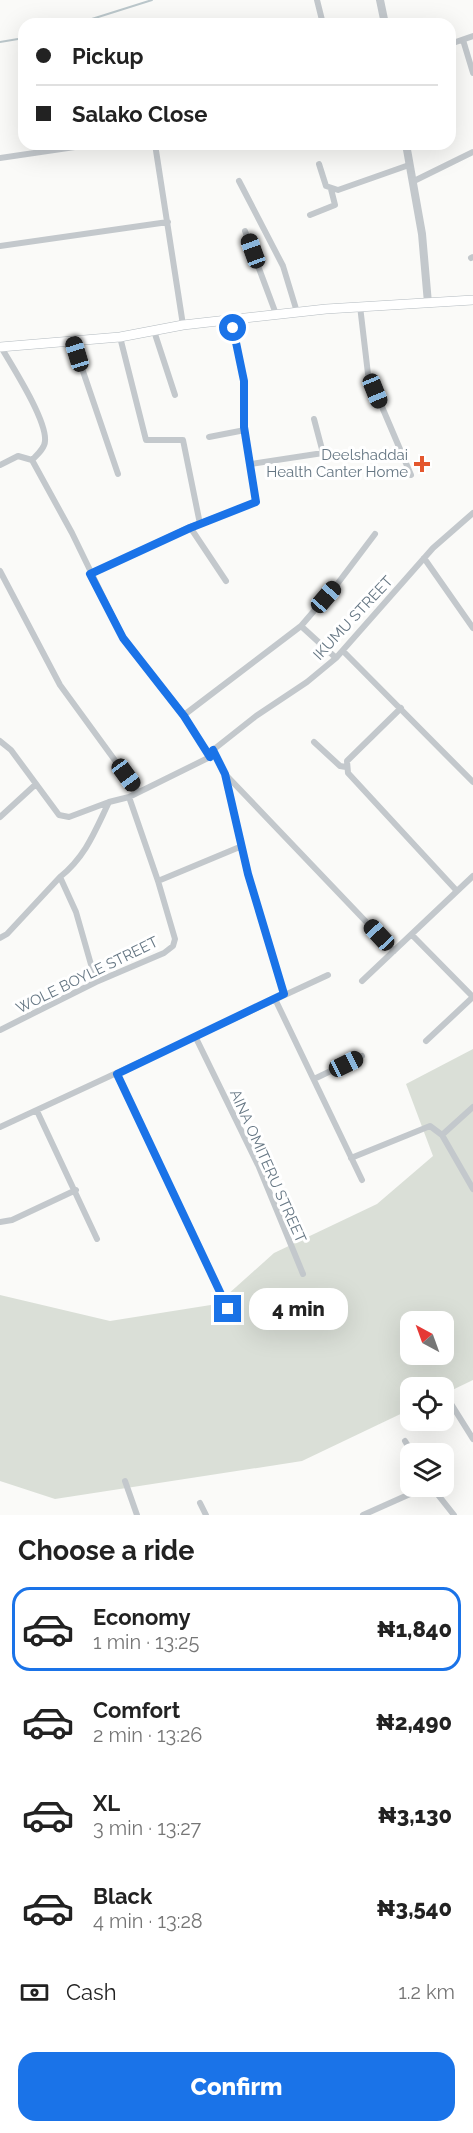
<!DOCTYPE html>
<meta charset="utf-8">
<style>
:root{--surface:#fff;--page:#f6f6f6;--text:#222;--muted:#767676;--line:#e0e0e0;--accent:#1a73e8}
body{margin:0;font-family:Raleway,sans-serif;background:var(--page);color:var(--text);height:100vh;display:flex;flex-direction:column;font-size:22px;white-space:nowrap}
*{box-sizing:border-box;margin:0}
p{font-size:20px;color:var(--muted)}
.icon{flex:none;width:33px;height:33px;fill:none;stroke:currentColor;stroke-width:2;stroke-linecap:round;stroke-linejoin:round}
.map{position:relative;height:1515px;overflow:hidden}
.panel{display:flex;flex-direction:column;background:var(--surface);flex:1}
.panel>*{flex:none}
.hud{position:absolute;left:18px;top:18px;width:438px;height:132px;border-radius:18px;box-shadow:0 6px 24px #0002;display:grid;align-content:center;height:132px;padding:0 18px;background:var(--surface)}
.needle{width:39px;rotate:319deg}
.fabs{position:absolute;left:400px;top:1311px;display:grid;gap:12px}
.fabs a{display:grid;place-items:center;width:54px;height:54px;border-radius:12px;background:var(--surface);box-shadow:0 6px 24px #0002;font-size:30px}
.end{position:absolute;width:27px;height:27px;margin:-14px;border:8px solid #1a73e8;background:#fff;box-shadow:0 0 0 3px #fff}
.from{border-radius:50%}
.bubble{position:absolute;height:42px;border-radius:18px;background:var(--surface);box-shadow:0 6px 24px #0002;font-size:20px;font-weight:800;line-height:42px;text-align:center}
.car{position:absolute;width:18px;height:36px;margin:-18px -9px;border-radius:8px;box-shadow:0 0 4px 2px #0007;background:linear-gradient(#222 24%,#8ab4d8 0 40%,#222 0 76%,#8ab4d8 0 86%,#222 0)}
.hud b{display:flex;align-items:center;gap:21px;height:57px;font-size:22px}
.hud b+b{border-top:2px solid var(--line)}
.hud i{width:15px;height:15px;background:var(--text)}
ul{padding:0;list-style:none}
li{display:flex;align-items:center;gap:18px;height:84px;margin:0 12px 9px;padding:0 6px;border:3px solid transparent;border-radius:18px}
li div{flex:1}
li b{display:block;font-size:22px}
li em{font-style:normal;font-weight:800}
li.on{border-color:var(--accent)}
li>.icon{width:54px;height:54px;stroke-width:1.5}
h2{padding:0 18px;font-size:27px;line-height:72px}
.pay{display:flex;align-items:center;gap:15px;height:66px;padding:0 18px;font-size:22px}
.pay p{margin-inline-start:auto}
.button{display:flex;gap:12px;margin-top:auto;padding:12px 18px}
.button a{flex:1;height:69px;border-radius:18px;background:var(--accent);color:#fff;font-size:24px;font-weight:800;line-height:69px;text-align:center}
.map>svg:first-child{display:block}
</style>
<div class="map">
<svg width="473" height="1515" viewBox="0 0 473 1515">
<rect width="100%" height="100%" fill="#fafaf8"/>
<!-- green -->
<path fill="#dadfd7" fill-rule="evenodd" d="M473,1049V1380L444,1394V1388H411V1409L302,1461L55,1499L0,1481V1295L110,1321L217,1304L274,1253L377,1204L433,1156L406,1084ZM411,1322H444V1354H411Z"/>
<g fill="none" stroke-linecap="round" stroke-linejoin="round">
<!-- stream -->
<path stroke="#bbc7cb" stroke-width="2" d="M76,24L152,0
M0,42L24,38"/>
<!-- secondary casing -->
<g stroke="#b3babf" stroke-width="10">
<path id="secondary" d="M0,347L120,337L183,325L326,309L473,300"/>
</g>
<!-- minor -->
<path stroke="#c3c8cc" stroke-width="6" d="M317,0L323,24
M463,40L473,73
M450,44L473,36
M155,144L183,325
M0,158L95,144
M319,164L326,186L338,190L409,165
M239,181L283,266L297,312
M414,181L473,152
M310,215L335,205L331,189
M245,231L276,314
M0,246L168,222
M471,258L473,257
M360,306L368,374L411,475
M154,331L175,395
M120,337L146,440H183L200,524
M73,342L118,474
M1,347C12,366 47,420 45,441C45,448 37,455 32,460
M209,437L245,430
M251,464L323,453L314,419
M0,465L18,456L32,460L72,533L123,638L184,715
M190,527L226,581
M424,558L473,628
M0,571L60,685L138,792
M91,574L190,527L256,502L244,427V381L232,319
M301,626L336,658
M343,651L473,782
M401,708L347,761L348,773L456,890
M0,741L11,750L59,815L69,817L109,802
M314,742L340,766L346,767
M213,750L225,774L248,874L284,994
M210,757L184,715L301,626L338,583L375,534
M225,774L394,951
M0,817L36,784
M158,881L242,846
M412,935L473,997
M0,938L7,934L60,877
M362,981L473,876
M96,982L76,912L60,877C86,856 95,831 109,802L129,797L210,757L213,750L256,716L307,682L336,658L433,548L473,513
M275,999L362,1180
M0,1030L96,982L164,953L173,946L175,939L158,881L129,797
M195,1036L259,1167L303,1274
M426,1041L473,997
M117,1074L228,1309
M314,1079L362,1056
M37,1111L97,1239
M0,1127L328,975
M442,1135L473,1107
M351,1158L430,1126L442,1135L473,1189
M0,1222L12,1220L76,1190
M448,1399L473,1439
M405,1441L413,1454
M125,1481L137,1515
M431,1486L454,1515
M200,1503L206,1515
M363,1515L428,1486"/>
<!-- tertiary -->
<path stroke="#c3c8cc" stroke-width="8" d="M380,0L385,24
M406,144L422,234L428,303"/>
<!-- secondary -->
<use href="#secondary" stroke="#fff" stroke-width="9"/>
</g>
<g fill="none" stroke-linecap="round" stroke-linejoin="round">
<!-- route -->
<path stroke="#1a73e8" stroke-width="8" d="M228,1309L117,1074L284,994L248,874L225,774L213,750L210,757L184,716L123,638L90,574L190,528L256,502L244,427V381L233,328"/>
</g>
<!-- markers -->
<path fill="#e4572e" stroke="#fff" stroke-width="2" d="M419 455h6v6h6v6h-6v6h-6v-6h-6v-6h6z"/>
<g text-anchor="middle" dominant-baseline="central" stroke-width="6" stroke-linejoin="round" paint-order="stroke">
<!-- poi labels -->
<g font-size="15" fill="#657683" stroke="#fff" text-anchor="end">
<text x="408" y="455">Deelshaddai<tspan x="408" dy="17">Health Canter Home</tspan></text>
</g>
<!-- street labels -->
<g font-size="15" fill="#657683" stroke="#fff">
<text transform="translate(353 618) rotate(-47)">IKUMU STREET</text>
<text transform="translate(87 975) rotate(-26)">WOLE BOYLE STREET</text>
<text transform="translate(268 1166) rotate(66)">AINA OMITERU STREET</text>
</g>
</g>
</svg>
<div class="fabs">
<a><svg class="needle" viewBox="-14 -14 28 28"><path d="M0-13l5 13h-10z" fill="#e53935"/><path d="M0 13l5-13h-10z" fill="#767676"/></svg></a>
<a><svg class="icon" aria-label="locate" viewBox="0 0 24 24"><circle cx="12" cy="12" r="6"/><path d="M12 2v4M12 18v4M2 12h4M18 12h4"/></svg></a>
<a><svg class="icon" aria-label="layers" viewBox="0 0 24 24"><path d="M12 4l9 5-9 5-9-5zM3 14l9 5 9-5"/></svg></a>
</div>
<i class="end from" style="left:233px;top:328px"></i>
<i class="end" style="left:228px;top:1309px"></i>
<div class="bubble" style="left:249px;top:1288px;width:99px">4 min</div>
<i class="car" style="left:253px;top:251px;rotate:340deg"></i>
<i class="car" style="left:77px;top:354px;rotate:343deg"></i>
<i class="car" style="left:375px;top:391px;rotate:158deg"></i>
<i class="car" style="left:326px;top:597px;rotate:41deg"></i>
<i class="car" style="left:126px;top:775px;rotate:144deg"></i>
<i class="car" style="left:379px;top:935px;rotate:317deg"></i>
<i class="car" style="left:346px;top:1064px;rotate:64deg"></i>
<div class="hud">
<b><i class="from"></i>Pickup</b>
<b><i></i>Salako Close</b>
</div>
</div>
<section class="panel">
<h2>Choose a ride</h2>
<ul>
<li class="on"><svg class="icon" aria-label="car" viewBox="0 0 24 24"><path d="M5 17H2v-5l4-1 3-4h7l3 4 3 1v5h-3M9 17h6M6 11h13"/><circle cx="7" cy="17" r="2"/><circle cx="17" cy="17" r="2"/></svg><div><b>Economy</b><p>1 min · 13:25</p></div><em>₦1,840</em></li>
<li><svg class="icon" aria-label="car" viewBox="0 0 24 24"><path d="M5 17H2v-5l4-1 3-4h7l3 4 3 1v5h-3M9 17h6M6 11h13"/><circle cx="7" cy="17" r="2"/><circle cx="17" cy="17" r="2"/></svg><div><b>Comfort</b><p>2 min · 13:26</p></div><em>₦2,490</em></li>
<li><svg class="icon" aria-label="car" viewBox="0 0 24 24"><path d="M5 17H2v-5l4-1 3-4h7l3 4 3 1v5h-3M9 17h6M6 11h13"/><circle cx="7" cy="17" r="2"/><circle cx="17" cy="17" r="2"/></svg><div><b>XL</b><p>3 min · 13:27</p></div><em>₦3,130</em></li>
<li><svg class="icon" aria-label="car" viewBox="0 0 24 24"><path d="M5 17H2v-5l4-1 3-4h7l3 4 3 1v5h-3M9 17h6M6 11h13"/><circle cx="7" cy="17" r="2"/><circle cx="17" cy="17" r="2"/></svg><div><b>Black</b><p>4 min · 13:28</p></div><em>₦3,540</em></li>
</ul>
<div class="pay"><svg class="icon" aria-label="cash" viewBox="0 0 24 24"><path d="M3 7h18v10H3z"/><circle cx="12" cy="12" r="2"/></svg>Cash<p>1.2 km</p></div>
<div class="button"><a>Confirm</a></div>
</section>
